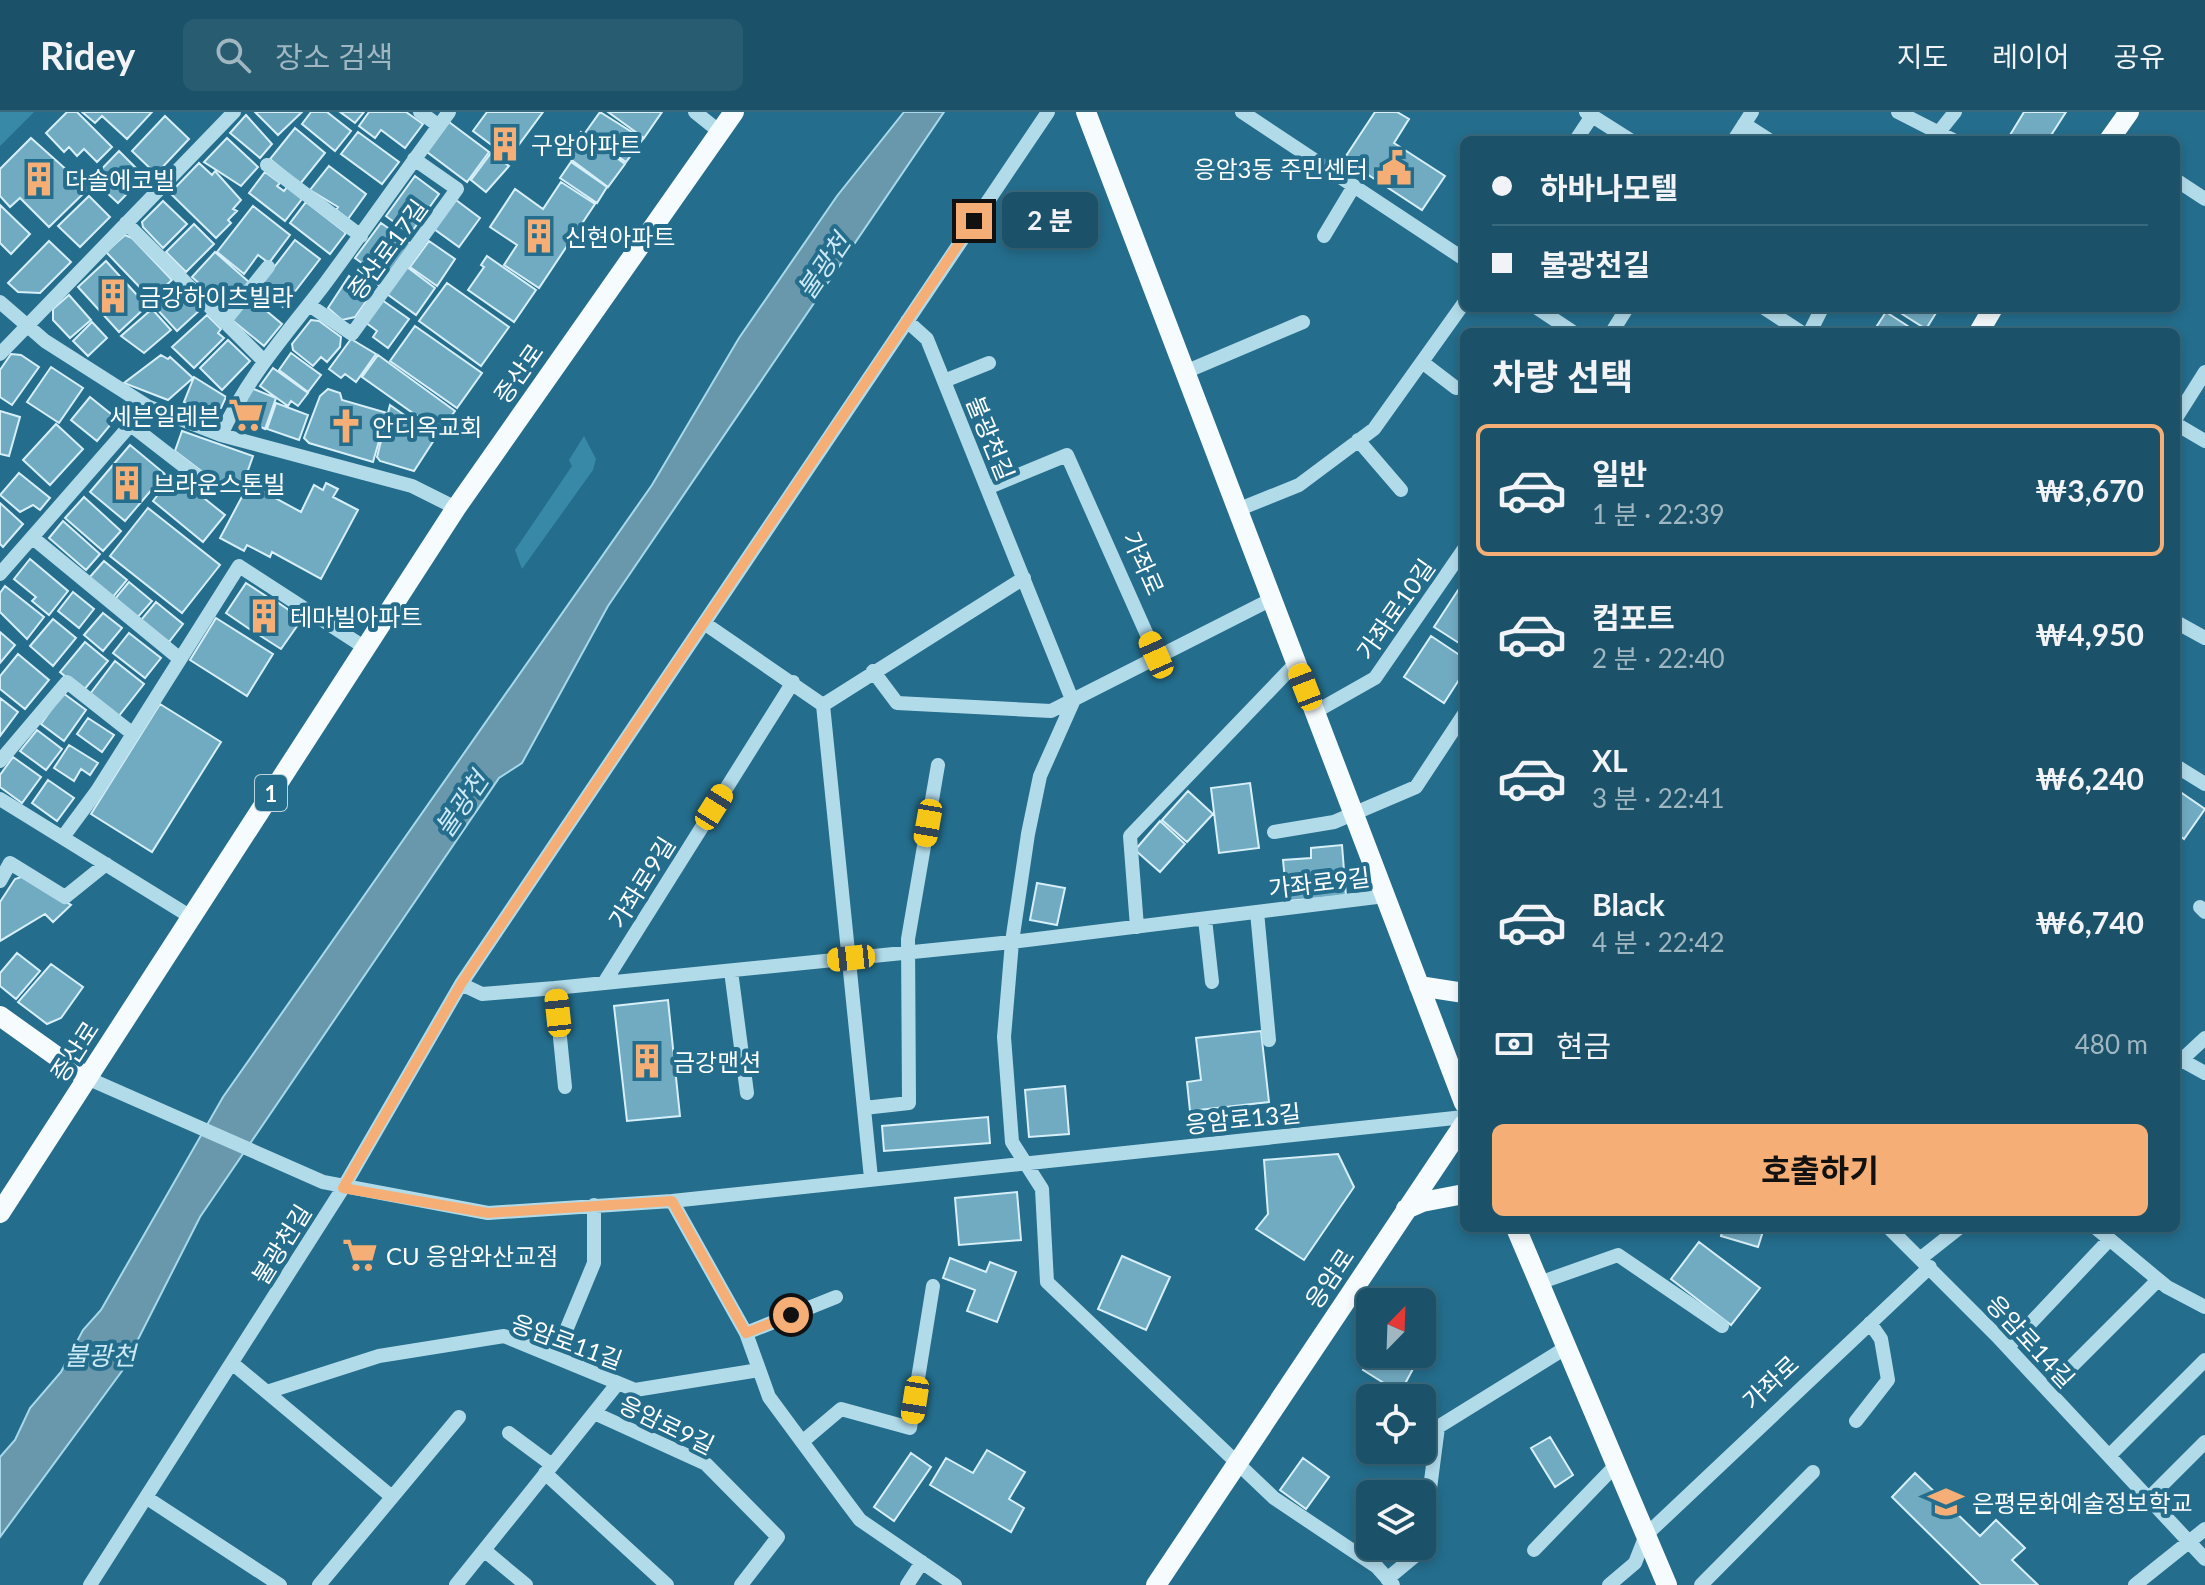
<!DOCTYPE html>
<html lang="ko">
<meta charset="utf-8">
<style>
:root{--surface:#1b5269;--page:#285c71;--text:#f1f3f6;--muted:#a0b6c0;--line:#39697d;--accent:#f5ae76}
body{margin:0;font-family:Lato,"Noto Sans KR",sans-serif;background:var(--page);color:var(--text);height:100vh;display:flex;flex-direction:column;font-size:30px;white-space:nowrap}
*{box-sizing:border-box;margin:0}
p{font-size:26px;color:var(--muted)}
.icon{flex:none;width:44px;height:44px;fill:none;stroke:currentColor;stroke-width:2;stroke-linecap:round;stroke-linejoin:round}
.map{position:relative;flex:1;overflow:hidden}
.details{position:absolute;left:1460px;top:216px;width:720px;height:904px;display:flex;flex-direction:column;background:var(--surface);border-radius:12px;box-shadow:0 4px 12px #0003,0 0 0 2px var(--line)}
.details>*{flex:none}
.banner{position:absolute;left:1460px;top:24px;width:720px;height:176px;border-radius:12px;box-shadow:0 4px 12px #0003,0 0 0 2px var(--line);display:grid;align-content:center;height:176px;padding:0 32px;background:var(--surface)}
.needle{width:52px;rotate:23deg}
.controls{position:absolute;left:1356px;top:1176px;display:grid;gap:16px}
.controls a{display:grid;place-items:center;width:80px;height:80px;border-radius:12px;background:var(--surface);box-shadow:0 4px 12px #0003,0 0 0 2px var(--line);font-size:40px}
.end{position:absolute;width:36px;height:36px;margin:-18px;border:10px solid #f5ae76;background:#111;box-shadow:0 0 0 4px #111}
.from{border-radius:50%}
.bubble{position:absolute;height:56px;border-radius:12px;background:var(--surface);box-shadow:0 4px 12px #0003,0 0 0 2px var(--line);font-size:26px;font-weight:700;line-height:56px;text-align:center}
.car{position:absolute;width:24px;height:48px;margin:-24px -12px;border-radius:10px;box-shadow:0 0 6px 2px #0007;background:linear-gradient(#f5c518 24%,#345 0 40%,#f5c518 0 76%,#345 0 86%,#f5c518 0)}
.banner b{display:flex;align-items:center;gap:28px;height:76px;font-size:30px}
.banner b+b{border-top:2px solid var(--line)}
.banner i{width:20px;height:20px;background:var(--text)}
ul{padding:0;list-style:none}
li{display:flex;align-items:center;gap:24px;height:132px;margin:0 16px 12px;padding:0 16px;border:4px solid transparent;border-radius:12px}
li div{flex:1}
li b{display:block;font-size:30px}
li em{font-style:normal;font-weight:700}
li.current{border-color:var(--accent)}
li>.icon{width:72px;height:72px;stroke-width:1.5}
h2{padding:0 32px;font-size:36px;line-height:96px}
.pay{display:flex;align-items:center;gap:20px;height:88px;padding:0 32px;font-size:30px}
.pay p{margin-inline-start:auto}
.button{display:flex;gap:16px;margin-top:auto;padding:16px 32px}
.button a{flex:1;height:92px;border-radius:12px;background:var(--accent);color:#111;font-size:32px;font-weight:700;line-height:92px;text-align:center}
header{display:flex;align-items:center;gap:48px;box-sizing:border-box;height:112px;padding:0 40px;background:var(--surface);border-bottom:2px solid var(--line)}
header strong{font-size:38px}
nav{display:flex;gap:44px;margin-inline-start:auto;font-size:28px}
.search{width:560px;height:72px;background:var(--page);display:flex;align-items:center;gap:20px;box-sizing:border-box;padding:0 28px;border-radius:12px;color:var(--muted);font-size:30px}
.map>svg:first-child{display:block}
</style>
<header>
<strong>Ridey</strong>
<div class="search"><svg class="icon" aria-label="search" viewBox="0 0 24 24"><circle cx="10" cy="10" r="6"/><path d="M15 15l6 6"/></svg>장소 검색</div>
<nav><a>지도</a><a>레이어</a><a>공유</a></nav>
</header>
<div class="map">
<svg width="2205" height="1473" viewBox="0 0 2205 1473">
<rect width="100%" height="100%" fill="#246d8c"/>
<!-- green -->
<path fill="#3889a8" d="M0,0H34L0,34Z
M584,324L596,347L593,358L522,457L515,438L572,354L569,348Z"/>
<!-- water -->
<path fill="#6998ac" stroke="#a7d9eb" stroke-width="2" d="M904,0H944L608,494L522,651L499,666L200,1105L122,1259L0,1425V1345L15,1328L30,1296L61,1260L83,1218L101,1198L223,985L652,373L739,226L837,84Z"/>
<!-- building -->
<path fill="#71abc2" stroke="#d7eff8" stroke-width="2" d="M67,0H77L112,35L97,50L84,37L77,44L69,35L64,40L46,21Z
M82,0H152L127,27L102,4L95,11Z
M255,0H302L278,23Z
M311,0H327L351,19L335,39L302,12Z
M340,0H364L355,11Z
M369,0H406L423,12L405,36L381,18L375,26L359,14Z
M487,0H543L509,46L473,19Z
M600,0L643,27L626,50L585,21Z
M608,0H662L644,26Z
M1375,0H1397L1409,7L1394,31L1445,64L1422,98L1344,47Z
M2024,0H2066L2048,28H2007Z
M246,3L272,32L260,46L230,21Z
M165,4L189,27L156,62L132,39Z
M449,10L489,40L467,70L427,40Z
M295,16L325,41L300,72L270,47Z
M358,20L399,50L382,72L341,42Z
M581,20L625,52L608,75L565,43Z
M31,26L88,77L49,115L20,86L10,95L0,84V57Z
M227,26L258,55L241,74L204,50Z
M119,39L144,64L118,91L92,67Z
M491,41L509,54L486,80L471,68Z
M571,50L607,75L597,91L560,66Z
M199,51L212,63L215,59L241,88L233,97L237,99L228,108L231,111L216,126L170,81Z
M329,54L366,82L348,107L336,98L338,95L310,78Z
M265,60L280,71L277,74L284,79L287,75L302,87L285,109L249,81Z
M415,64L439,82L410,122L386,104Z
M561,70L595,92L539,176L504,153L517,133L490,115L515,77L543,97Z
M89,84L110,105L80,135L58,114Z
M456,88L480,106L459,135L434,117Z
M163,89L187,112L163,136L143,115L142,110Z
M306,90L346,121L330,142L290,111Z
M0,93L30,122L11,142L0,131Z
M253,94L290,123L269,151L258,143L244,162L217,140Z
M381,111L411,132L380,174L358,158L363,152L355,146Z
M194,112L214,132L186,160L166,140Z
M125,123L132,126L172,168L151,187L106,140Z
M295,128L320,147L283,195L258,176Z
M49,129L71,150L40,181L18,180L8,171Z
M429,129L455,147L437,174L410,155Z
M215,140L249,170L226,196L192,165Z
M487,144L536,178L514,210L468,178L484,155L481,153Z
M106,149L147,194L119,220L78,175Z
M407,155L435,176L416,203L387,182Z
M349,164L372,181L355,205L342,208L328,196Z
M179,171L202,196L177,219L154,194Z
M447,171L509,215L481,254L419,209Z
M69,183L91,208L70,226L53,208V197Z
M251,186L282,212L264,234L232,208Z
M382,188L409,207L388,236L373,225L377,219L365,210Z
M1902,196H1939L1926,217L1899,200Z
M152,197L171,218L144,241L121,224Z
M1886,200L1917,220H1873Z
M207,203L221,217L218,221L224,226L194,256L172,235Z
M311,208L319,209L341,225L340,235L327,250L321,245L313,254L293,238L292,232Z
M92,210L107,226L88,244L73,229Z
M415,214L482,261L457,296L390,249Z
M351,227L376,242L356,270L345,262L341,266L329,257Z
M228,228L250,249L222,278L200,256Z
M291,241L321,263L308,280L279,258Z
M11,242L21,243L39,255L12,293L0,285V258Z
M161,243L168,247L170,245L193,266L168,288L124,271Z
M378,243L455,299L437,324L428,317L431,314L362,265Z
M51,255L83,276L59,311L27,290Z
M273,256L308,281L298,294L291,289L288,294L260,274Z
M194,265L226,285L221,296L208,300L184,290Z
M251,276L276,286L265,317L240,305Z
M328,277L340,281L342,288L387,301L373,350L309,331L304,326L320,284Z
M90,285L116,306L97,329L71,308Z
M276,291L308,303L299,328L267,317Z
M390,293L436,325L414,359L380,349L377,345Z
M0,299L20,305L9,344L0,342Z
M56,312L83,337L50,373L23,348Z
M182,319L253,344L241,378L213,368L175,339Z
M130,333L165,362L125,409L90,380Z
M19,361L50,386L40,398L33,393L20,400L0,383Z
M174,362L225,403L203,430L153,389Z
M326,371L338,377L333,385L358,398L321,467L272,440L270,445L247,433L244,439L220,426L245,379L251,382L255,375L301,400L314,373L323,378Z
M84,385L121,419L103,439L65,406Z
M0,391L23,412L3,435L0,432Z
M148,396L220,453L182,501L110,444Z
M63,409L100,442L86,458L49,426Z
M30,447L68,479L49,503L32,489L36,485L14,467Z
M104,449L127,468L112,486L89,466Z
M1464,469V530L1462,533L1434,515Z
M129,470L152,489L137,506L114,488Z
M246,471L272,488L265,498L270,501L277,490L302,507L281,537L256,521L263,511L258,508L251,518L226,501Z
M5,474L44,505L27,527L0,500V481Z
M73,480L94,497L79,516L58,499Z
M156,490L183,512L169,530L141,508Z
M103,501L122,516L103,539L84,523Z
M216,506L273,542L247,584L190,548Z
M53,507L76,526L53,554L30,534Z
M0,520L15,533L0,551Z
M129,521L161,546L145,566L113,541Z
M1431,524L1464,546V560L1444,591L1404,565Z
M85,530L108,549L83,579L60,560Z
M18,542L49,568L25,597L0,577V564Z
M115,549L144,572L118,605L90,582Z
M63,581L86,598L64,629L41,612Z
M0,586L18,600L0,624Z
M160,592L221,630L152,740L91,702Z
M88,606L114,623L102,640L77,622Z
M37,618L62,637L46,658L20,639Z
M69,633L98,651L90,663L81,657L74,669L54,656Z
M13,645L41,665L22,691L0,675V663Z
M48,668L74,686L57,709L32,691Z
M1250,671L1259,736L1219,741L1211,676Z
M2176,677L2205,697L2184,727L2176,721Z
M1188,679L1213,702L1187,730L1162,708Z
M1160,709L1185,732L1160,760L1135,738Z
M1342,733L1346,784L1287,789L1283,748L1311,746V736Z
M24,764L71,793L53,810L45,802L0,829V790L15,767Z
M1037,771L1065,776L1057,813L1030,808Z
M17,841L40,859L16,887L0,874V861Z
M51,852L83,875L61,906L47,912L18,890Z
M668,888L680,1004L627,1009L614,894Z
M1261,919L1269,990L1190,999L1187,970L1201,968L1196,926Z
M1065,974L1069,1022L1029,1025L1025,978Z
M988,1005L990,1031L884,1039L882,1014Z
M1338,1042L1354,1075L1304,1148L1256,1117L1268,1102L1264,1048Z
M1017,1080L1021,1128L959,1133L955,1086Z
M1723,1116H1764L1758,1135L1721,1124Z
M1699,1130L1760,1176L1731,1213L1671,1167Z
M1122,1144L1170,1165L1146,1218L1098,1197Z
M950,1146L986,1160L990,1150L1016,1160L997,1210L967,1199L975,1178L943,1166Z
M1372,1242H1421L1400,1281L1363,1258Z
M1550,1325L1573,1363L1555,1375L1531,1336Z
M987,1338L1025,1360L1009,1387L1024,1396L1011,1420L930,1373L946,1346L973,1361Z
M911,1341L931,1355L894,1409L874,1395Z
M1303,1346L1329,1365L1306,1397L1280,1378Z
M1915,1361L1980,1424L1996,1408L2025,1436L2012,1448L2038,1473H1981L1892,1385Z"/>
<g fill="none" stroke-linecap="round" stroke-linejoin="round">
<!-- minor -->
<path stroke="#b2dbea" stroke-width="14" d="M420,0L439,14
M695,0L720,20
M1242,0L1464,147
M1586,0L1630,28
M1898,0L1953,28
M1744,12L1769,28
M1939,20L1955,0
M1576,28L1592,4
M1734,28L1752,0
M267,53L361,124
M2176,68L2205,87
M126,111L263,248
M1324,124L1354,74
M0,190L45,229L147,294L221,323L412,374L456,396
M309,193L352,222L457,77L414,47
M1537,196L1573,220
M1764,196L1801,220
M907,209L927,227L1073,590
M224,210L268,155
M1612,220L1627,196
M1810,220L1822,196
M0,242L234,0
M1422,250L1456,276
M1185,260L1303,210
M944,269L989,251
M2176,306L2205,260
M2176,312L2205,329
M132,314L212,376
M221,323C248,264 285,224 324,173C366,116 407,57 449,0
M1358,328L1401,378
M987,376L1067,343L1156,543
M1237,398L1299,373L1374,317L1464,191
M33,426L180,547
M0,462L147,294
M2176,510L2205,526
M704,511L823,593
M873,559L897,591L1051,599L1272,487
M1073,590L1040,664L1028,722L1012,830L1004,925L1012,1030L1042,1077L1047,1170L1274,1386L1377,1455L1393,1473
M823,593L871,1066
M823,593L1024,466
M1315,600L1375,566L1464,437
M0,649L67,570L133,622
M2176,654L2205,672
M0,687L191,805
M1274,720L1334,710L1416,675L1464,602
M63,725L97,679L239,454L364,535
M0,769L10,751L65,785L106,752
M2200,795L2205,800
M1257,800L1269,928
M1205,807L1212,870
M1137,815L1130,724L1296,551
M731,859L747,981
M604,871L793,570
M461,872L482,882L555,876L1012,830L1385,784
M555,876L565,975
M2176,945L2205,961
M2176,953L2205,926
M87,966L323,1070L488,1101L672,1089L1464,1005
M864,996L909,991L908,827L938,653
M672,1089L746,1221L769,1285L845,1388L860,1408L955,1473
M1889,1116L1997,1224L2205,1447
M2096,1116L2167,1175L2205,1195
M1921,1146L1959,1116
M1539,1171L1618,1143L1722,1214
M746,1221L836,1185
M2008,1235L2109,1128
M555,1245L594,1151V1093
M232,1251L392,1385
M2048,1278L2158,1168
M267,1280L379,1244L504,1224L635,1278L759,1258
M594,1301L706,1352L778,1425L741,1473
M1856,1309L1888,1268L1881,1227L1870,1211
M509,1321L552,1353
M802,1330L841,1297L910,1316L933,1174
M2109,1344L2205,1248
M545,1361L667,1473
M147,1386L280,1473
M2148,1387L2205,1330
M484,1438L526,1473
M1534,1438L1616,1353
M1387,1467L1422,1438L1438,1315L1567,1235
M90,1473L343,1076L461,872L1048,0
M319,1473L459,1305
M456,1473L618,1271
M907,1473L922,1450
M1609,1473L1635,1451L1646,1423L1930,1155
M1701,1473L1813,1360
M2135,1473L2205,1417"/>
<!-- major -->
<path stroke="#f6fcfe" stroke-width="20" d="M1086,0L1464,991
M2109,28L2129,0
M1979,220L1993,196
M1419,874L1464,881
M0,904L87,966
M1406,1097L1422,1090L1464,1082
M0,1101L456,396L734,0
M1516,1116L1667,1473
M1156,1473L1464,1012"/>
</g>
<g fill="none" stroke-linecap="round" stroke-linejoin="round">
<!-- route -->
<path stroke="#f5ae76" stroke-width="10" d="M791,1203L746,1221L672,1089L488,1101L343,1076L461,872L974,109"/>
</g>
<!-- icons -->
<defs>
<g id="building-bare" transform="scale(2.76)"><path d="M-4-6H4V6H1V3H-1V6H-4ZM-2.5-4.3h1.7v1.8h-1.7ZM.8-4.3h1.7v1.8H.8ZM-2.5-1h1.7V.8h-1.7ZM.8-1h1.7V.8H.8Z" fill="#f5ae76" stroke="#246d8c" stroke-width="2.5" paint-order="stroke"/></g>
<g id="civic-bare" transform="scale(2.76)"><path d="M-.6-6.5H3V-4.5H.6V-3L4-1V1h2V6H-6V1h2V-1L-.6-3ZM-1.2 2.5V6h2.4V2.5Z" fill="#f5ae76" stroke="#246d8c" stroke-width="2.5" paint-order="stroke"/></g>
<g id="supermarket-bare" transform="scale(2.76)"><path d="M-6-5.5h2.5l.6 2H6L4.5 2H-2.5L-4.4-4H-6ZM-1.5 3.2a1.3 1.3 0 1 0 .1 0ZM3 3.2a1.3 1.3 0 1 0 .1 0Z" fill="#f5ae76" stroke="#246d8c" stroke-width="2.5" paint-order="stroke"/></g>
<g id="church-bare" transform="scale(2.76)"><path d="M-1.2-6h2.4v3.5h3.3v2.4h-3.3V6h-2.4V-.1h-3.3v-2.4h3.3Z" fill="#f5ae76" stroke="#246d8c" stroke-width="2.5" paint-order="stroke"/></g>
<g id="school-bare" transform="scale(2.76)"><path d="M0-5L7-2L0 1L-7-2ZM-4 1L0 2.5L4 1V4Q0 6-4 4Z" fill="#f5ae76" stroke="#246d8c" stroke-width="2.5" paint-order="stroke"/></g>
</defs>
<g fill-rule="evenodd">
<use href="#building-bare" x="505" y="32"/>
<use href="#civic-bare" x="1394" y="56"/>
<use href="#building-bare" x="39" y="67"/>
<use href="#building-bare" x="539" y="124"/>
<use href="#building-bare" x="113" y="184"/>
<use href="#supermarket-bare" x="246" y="303"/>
<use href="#church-bare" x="346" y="314"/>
<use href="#building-bare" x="127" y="371"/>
<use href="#building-bare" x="264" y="504"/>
<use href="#building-bare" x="647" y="949"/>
<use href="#supermarket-bare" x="360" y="1143"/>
<use href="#school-bare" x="1946" y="1390"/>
</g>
<g text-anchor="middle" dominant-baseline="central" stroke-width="8" stroke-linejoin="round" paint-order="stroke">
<!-- shield labels -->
<rect fill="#246d8c" stroke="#bdd3dc" stroke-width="2" x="255" y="663" width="32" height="36" rx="6"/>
<g font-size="22" font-weight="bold" fill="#fff">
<text x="271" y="681">1</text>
</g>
<!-- poi labels -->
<g font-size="24" fill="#fff" stroke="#246d8c" text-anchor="start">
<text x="531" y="32">구암아파트</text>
<text x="1368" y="56" text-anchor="end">응암3동 주민센터</text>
<text x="65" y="67">다솔에코빌</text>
<text x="565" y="124">신현아파트</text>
<text x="139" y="184">금강하이츠빌라</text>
<text x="220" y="303" text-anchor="end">세븐일레븐</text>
<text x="372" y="314">안디옥교회</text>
<text x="153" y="371">브라운스톤빌</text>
<text x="290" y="504">테마빌아파트</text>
<text x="673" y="949">금강맨션</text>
<text x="386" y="1143">CU 응암와산교점</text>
<text x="1972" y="1390">은평문화예술정보학교</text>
</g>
<!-- street labels -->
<g font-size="24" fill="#fff" stroke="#246d8c">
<text transform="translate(387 137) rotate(-54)">증산로17길</text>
<text transform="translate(518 261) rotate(-55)">증산로</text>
<text transform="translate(991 326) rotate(68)">불광천길</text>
<text transform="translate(1144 451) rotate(66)">가좌로</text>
<text transform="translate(1395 497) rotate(-55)">가좌로10길</text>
<text transform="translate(641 770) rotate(-58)">가좌로9길</text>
<text transform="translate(1319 770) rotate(-7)">가좌로9길</text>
<text transform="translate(74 939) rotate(-57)">증산로</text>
<text transform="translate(1243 1006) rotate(-6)">응암로13길</text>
<text transform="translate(281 1132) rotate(-58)">불광천길</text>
<text transform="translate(1329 1166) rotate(-56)">응암로</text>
<text transform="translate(567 1229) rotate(20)">응암로11길</text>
<text transform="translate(2031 1229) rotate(47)">응암로14길</text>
<text transform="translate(1770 1270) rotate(-43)">가좌로</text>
<text transform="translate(667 1312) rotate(26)">응암로9길</text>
</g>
<!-- water labels -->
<g font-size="26" font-style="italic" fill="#cbe9f5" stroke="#246d8c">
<text transform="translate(823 154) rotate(-56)">불광천</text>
<text transform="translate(461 692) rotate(-56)">불광천</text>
<text x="100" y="1243">불광천</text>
</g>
</g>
</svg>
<div class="controls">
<a><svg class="needle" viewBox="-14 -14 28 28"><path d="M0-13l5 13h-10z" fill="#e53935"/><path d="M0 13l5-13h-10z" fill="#a0b6c0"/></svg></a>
<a><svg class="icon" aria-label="locate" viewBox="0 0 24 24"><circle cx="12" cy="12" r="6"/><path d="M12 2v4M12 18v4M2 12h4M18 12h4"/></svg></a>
<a><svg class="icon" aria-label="layers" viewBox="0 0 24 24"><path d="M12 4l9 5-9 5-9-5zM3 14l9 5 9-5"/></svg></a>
</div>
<i class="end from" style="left:791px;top:1203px"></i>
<i class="end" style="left:974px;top:109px"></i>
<div class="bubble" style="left:1002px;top:80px;width:96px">2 분</div>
<i class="car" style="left:1156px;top:543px;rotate:336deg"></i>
<i class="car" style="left:1305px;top:575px;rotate:339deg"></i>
<i class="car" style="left:714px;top:695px;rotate:32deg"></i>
<i class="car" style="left:928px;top:711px;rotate:190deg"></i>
<i class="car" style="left:851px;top:846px;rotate:264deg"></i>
<i class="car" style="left:558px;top:901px;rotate:354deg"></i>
<i class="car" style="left:915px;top:1288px;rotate:189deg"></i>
<div class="banner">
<b><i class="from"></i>하바나모텔</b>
<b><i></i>불광천길</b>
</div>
<section class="details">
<h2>차량 선택</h2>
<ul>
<li class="current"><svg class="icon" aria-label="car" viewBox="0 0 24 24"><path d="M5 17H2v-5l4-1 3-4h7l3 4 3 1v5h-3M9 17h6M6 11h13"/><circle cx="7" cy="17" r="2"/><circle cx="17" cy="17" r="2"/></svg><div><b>일반</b><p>1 분 · 22:39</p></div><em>₩3,670</em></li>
<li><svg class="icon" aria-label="car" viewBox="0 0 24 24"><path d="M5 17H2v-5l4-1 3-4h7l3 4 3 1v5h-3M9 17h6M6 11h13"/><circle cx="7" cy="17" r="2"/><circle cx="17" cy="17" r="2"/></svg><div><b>컴포트</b><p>2 분 · 22:40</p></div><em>₩4,950</em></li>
<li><svg class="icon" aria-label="car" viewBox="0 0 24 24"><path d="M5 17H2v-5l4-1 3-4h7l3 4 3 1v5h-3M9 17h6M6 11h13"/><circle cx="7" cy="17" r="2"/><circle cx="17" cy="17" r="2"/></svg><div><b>XL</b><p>3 분 · 22:41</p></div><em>₩6,240</em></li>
<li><svg class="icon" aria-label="car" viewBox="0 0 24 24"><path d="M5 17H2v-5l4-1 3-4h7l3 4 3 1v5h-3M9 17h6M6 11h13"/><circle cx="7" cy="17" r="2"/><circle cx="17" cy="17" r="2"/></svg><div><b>Black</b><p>4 분 · 22:42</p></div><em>₩6,740</em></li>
</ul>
<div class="pay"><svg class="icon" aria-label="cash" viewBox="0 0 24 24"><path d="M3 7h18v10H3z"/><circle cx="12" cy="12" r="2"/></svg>현금<p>480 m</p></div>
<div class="button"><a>호출하기</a></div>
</section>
</div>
